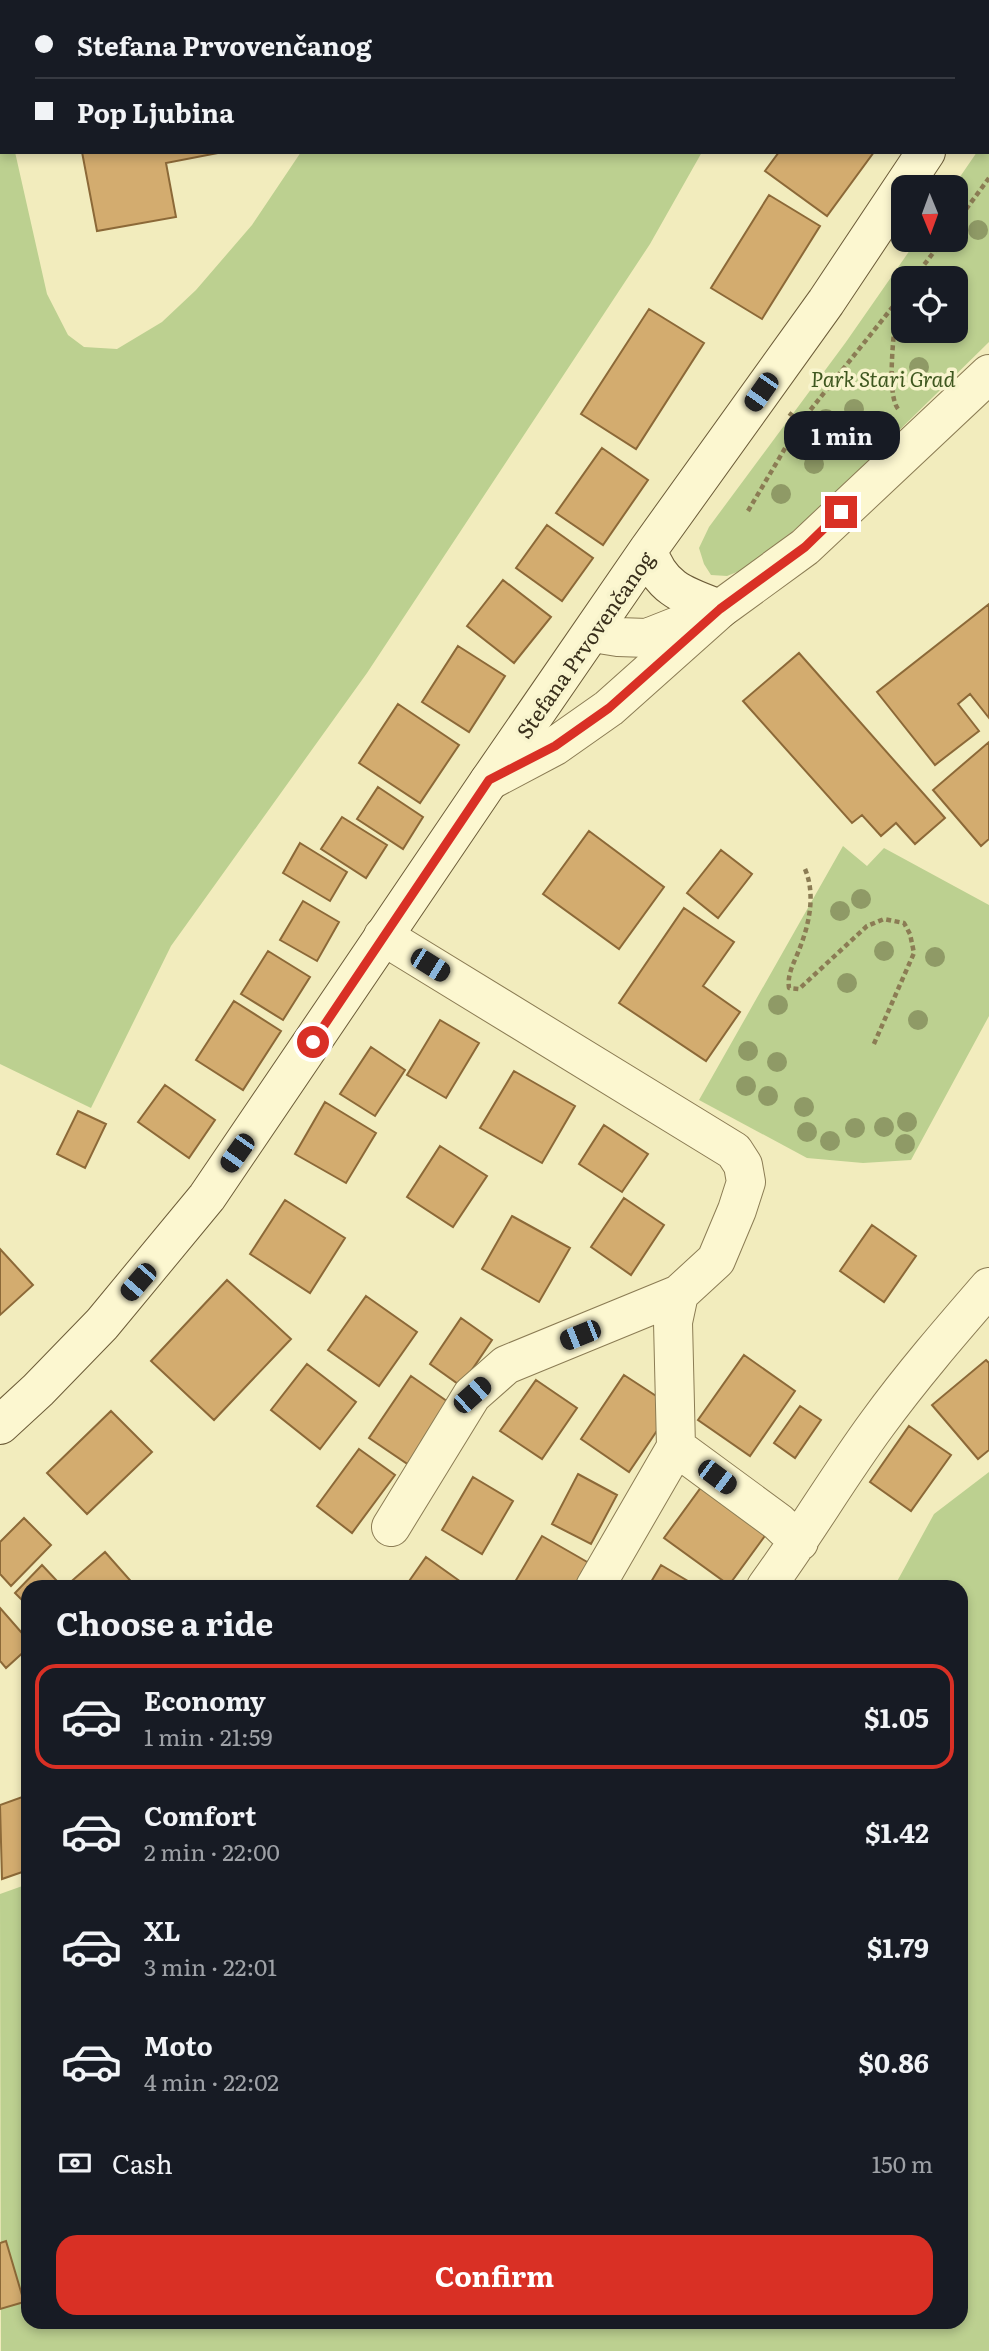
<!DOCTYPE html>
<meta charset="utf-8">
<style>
:root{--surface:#171b24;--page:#20242c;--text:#f1f3f6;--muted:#9ea1a6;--line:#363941;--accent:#d93025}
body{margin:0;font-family:Literata,serif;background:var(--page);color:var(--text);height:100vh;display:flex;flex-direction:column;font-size:26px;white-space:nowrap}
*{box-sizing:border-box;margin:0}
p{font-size:23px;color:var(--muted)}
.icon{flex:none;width:38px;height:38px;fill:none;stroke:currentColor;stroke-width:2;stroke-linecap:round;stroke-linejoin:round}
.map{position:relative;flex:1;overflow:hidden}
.details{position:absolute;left:21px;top:1580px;width:947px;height:749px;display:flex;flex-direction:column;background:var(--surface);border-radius:21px;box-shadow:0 4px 10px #0003}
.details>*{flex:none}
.guide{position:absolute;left:0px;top:0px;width:990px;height:154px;box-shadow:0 4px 10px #0003;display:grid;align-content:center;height:154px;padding:0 35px;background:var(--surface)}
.needle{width:46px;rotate:179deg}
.controls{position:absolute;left:891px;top:175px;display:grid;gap:14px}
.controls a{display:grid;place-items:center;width:77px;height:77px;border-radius:14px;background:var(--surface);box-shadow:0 4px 10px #0003;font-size:35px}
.end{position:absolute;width:32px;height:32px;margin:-16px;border:9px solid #d93025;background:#fff;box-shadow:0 0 0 4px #fff}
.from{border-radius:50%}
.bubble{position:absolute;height:49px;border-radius:21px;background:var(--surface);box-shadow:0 4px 10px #0003;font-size:23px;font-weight:700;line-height:49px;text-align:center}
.car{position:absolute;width:21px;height:42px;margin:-21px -10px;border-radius:9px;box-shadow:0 0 5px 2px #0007;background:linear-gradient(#222 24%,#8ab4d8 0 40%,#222 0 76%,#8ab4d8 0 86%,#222 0)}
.guide b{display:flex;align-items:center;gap:24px;height:66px;font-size:26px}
.guide b+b{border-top:2px solid var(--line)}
.guide i{width:18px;height:18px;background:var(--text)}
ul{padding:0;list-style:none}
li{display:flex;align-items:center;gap:21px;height:105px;margin:0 14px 10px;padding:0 21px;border:4px solid transparent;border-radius:21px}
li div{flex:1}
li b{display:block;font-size:26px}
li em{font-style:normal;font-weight:700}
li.current{border-color:var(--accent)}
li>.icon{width:63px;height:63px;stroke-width:1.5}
h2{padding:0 35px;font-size:32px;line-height:84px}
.pay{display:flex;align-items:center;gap:18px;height:77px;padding:0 35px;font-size:26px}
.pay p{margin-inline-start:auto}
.button{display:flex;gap:14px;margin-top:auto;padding:14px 35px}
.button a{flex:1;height:80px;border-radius:21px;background:var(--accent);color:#fff;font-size:28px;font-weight:700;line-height:80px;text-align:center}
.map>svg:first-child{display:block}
</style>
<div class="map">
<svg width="989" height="2351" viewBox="0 0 989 2351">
<rect width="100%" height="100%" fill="#f2ecbd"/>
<!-- green -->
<path fill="#bcd090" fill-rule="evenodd" d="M404,0H781L402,2Z
M0,84L2,152H15L47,294L68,335L84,347L117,349L162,322L196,290L252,225L301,152H702L650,244L367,673L171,946L91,1108L0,1064Z
M989,135V342L811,517L742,570L727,576L711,575L704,564L699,548L709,527L846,342L917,240H956V187H953L977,152H989ZM903,278H956V331H903Z
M843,846L867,866L884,848L989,905V1016L911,1160L863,1163L807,1158L699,1100Z
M989,1472V2351H1L0,1894L28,1884V2322H961V1587H894L934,1514Z"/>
<!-- building -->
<path fill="#d3ac6f" stroke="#8c6938" stroke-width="2" d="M82,152H223L166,163L176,217L97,231Z
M779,152H874L827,216L765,171Z
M769,195L820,226L762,319L711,288Z
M649,309L704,343L636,449L581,414Z
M602,448L648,480L603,545L556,513Z
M547,525L593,558L562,601L516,568Z
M503,580L551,617L514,663L467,626Z
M989,604V718L970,694L958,704L979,731L935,765L877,692Z
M458,646L505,676L469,732L422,702Z
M799,653L945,818L915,844L896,823L881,836L862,815L852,823L743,701Z
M398,704L459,745L420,803L359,763Z
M989,742V839L981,846L933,790Z
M378,787L423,817L403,849L357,819Z
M342,817L387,845L366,878L321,849Z
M589,831L664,887L619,949L543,894Z
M300,843L347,872L330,901L283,873Z
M721,850L752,874L718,918L687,893Z
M303,901L339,922L317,961L280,940Z
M684,908L734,942L703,986L740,1012L706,1061L619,1003Z
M268,951L310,977L283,1020L241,994Z
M234,1001L281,1031L243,1090L196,1060Z
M440,1020L479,1043L446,1098L407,1075Z
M371,1047L405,1070L375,1116L340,1094Z
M514,1071L575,1106L542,1163L480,1128Z
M165,1085L215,1120L189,1158L138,1122Z
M325,1102L376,1133L346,1183L295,1154Z
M78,1111L106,1124L85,1168L57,1154Z
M604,1125L648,1154L622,1192L579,1164Z
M440,1146L487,1176L453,1227L407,1197Z
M624,1198L664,1225L631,1275L591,1247Z
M285,1200L345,1238L310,1293L250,1254Z
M512,1216L570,1248L539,1302L482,1269Z
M872,1225L916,1256L884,1302L840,1271Z
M0,1249L33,1285L0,1315Z
M227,1280L291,1339L214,1420L151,1361Z
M366,1296L417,1332L379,1386L328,1350Z
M461,1318L492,1340L461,1386L430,1364Z
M744,1355L795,1391L750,1456L698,1420Z
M986,1360L989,1363V1450L978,1459L932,1405Z
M307,1364L356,1402L320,1449L271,1410Z
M624,1375L673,1407L629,1472L581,1439Z
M411,1376L451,1404L409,1465L369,1438Z
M536,1380L577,1408L542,1459L500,1431Z
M800,1406L821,1420L795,1458L774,1443Z
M111,1411L152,1452L87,1514L47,1473Z
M909,1426L951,1455L911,1511L870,1482Z
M359,1449L395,1475L352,1533L317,1506Z
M578,1474L617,1495L591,1544L552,1524Z
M473,1477L513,1501L482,1554L442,1530Z
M702,1486L767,1533L729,1585L664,1538Z
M24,1518L51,1545L11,1586L0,1574V1542Z
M542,1536L589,1563L575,1587H512Z
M105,1552L136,1587H67L66,1586Z
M426,1557L468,1587H405Z
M42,1565L57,1581L51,1587H28V1606L15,1593Z
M661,1565L698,1587H648Z
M0,1608L28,1640V1648L6,1668L0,1661Z
M25,1796L28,1805V1870L2,1879L0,1805Z
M6,2241L24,2302L0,2309V2243Z"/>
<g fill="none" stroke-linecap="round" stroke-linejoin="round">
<!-- street casing -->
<g stroke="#8b7c54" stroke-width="40">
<path id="street" d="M593,633L618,637L647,638L695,619
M489,781L555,746L609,708L720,609L805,547L989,374
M383,936L734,1151L743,1165L746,1182L737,1210L716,1260L679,1294L673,1322L676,1447L778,1522L799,1542
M391,1527L472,1395L506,1365L679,1294
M595,1587L676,1447
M766,1587C805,1534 838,1477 877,1424C912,1376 950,1332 989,1287"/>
</g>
<!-- secondary casing -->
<g stroke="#6c5c38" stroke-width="40">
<path id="secondary" d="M989,60V59
M648,550C660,589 685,596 720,609
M0,1425L38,1390L102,1324L207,1197L489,781L648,550L826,302L926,152"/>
</g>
<!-- path -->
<path stroke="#8b7c54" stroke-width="4.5" stroke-dasharray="5 3.5" stroke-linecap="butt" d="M956,223L989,178
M914,278L943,240
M897,303C895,325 885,396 899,410
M789,413L849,458
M748,511L800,423L903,294
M805,869C816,895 809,925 799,950C794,963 787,974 789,988L799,989L867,926L884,919L904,923L910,934L914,953L873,1046"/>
<!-- street -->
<use href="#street" stroke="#fcf7d0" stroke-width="38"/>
<!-- secondary -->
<use href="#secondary" stroke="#fcf7d0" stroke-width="38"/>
</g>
<!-- trees -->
<g fill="#8f9a66">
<circle cx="978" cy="230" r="10"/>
<circle cx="919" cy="367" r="10"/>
<circle cx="854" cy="409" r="10"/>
<circle cx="826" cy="419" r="10"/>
<circle cx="814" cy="464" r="10"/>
<circle cx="781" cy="494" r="10"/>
<circle cx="861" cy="899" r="10"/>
<circle cx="840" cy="911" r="10"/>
<circle cx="884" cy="951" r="10"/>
<circle cx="935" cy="957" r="10"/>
<circle cx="847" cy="983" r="10"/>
<circle cx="778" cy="1005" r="10"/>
<circle cx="918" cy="1020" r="10"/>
<circle cx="748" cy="1051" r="10"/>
<circle cx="777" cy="1062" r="10"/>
<circle cx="746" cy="1086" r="10"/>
<circle cx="768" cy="1096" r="10"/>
<circle cx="804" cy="1107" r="10"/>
<circle cx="907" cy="1122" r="10"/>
<circle cx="884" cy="1127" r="10"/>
<circle cx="855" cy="1128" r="10"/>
<circle cx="807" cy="1132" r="10"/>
<circle cx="830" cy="1141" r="10"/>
<circle cx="905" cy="1144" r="10"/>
</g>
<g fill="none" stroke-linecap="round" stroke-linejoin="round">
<!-- route -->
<path stroke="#d93025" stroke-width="9" d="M313,1042L489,780L555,746L609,708L720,609L805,547L841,512"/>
</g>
<g text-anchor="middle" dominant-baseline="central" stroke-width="7" stroke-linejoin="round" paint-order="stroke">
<!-- park labels -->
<g font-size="21" font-style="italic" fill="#3e571f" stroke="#f8f4cd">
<text x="883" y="377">Park Stari Grad</text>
</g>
<!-- street labels -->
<g font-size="21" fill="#392f1b" stroke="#f8f4cd">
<text transform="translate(584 644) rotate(-55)">Stefana Prvovenčanog</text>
</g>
</g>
</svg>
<div class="controls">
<a><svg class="needle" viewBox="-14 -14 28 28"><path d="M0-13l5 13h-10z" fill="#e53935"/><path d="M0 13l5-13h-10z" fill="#9ea1a6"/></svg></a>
<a><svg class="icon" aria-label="locate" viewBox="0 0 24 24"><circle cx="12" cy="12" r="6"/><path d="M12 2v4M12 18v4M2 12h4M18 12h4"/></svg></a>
</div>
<i class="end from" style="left:313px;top:1042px"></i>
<i class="end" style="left:841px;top:512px"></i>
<div class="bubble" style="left:784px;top:411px;width:116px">1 min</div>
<i class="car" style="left:761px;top:392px;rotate:215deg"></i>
<i class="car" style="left:430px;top:965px;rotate:122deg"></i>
<i class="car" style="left:237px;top:1153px;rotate:215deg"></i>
<i class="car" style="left:138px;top:1282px;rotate:221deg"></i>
<i class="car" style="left:580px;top:1335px;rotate:248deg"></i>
<i class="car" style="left:472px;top:1395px;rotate:48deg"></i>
<i class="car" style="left:717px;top:1477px;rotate:127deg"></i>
<div class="guide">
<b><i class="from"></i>Stefana Prvovenčanog</b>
<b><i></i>Pop Ljubina</b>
</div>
<section class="details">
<h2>Choose a ride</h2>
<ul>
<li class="current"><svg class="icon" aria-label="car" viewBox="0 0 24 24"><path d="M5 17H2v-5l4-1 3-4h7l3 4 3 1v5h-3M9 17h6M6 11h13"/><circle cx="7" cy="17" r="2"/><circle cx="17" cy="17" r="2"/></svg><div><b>Economy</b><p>1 min · 21:59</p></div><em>$1.05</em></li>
<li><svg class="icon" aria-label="car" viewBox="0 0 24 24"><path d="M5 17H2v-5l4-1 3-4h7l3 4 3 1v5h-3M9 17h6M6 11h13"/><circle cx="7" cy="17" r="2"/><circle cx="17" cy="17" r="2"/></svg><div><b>Comfort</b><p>2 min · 22:00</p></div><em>$1.42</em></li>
<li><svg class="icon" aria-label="car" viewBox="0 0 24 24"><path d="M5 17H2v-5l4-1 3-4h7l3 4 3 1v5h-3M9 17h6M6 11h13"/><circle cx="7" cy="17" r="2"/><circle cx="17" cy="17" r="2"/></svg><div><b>XL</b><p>3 min · 22:01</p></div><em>$1.79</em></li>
<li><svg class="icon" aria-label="car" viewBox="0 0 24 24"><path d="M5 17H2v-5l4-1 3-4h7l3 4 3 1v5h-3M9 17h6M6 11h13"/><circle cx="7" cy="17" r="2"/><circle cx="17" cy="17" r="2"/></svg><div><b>Moto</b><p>4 min · 22:02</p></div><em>$0.86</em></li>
</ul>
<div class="pay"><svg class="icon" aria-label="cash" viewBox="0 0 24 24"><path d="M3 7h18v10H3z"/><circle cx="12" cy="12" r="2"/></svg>Cash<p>150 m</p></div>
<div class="button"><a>Confirm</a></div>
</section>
</div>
